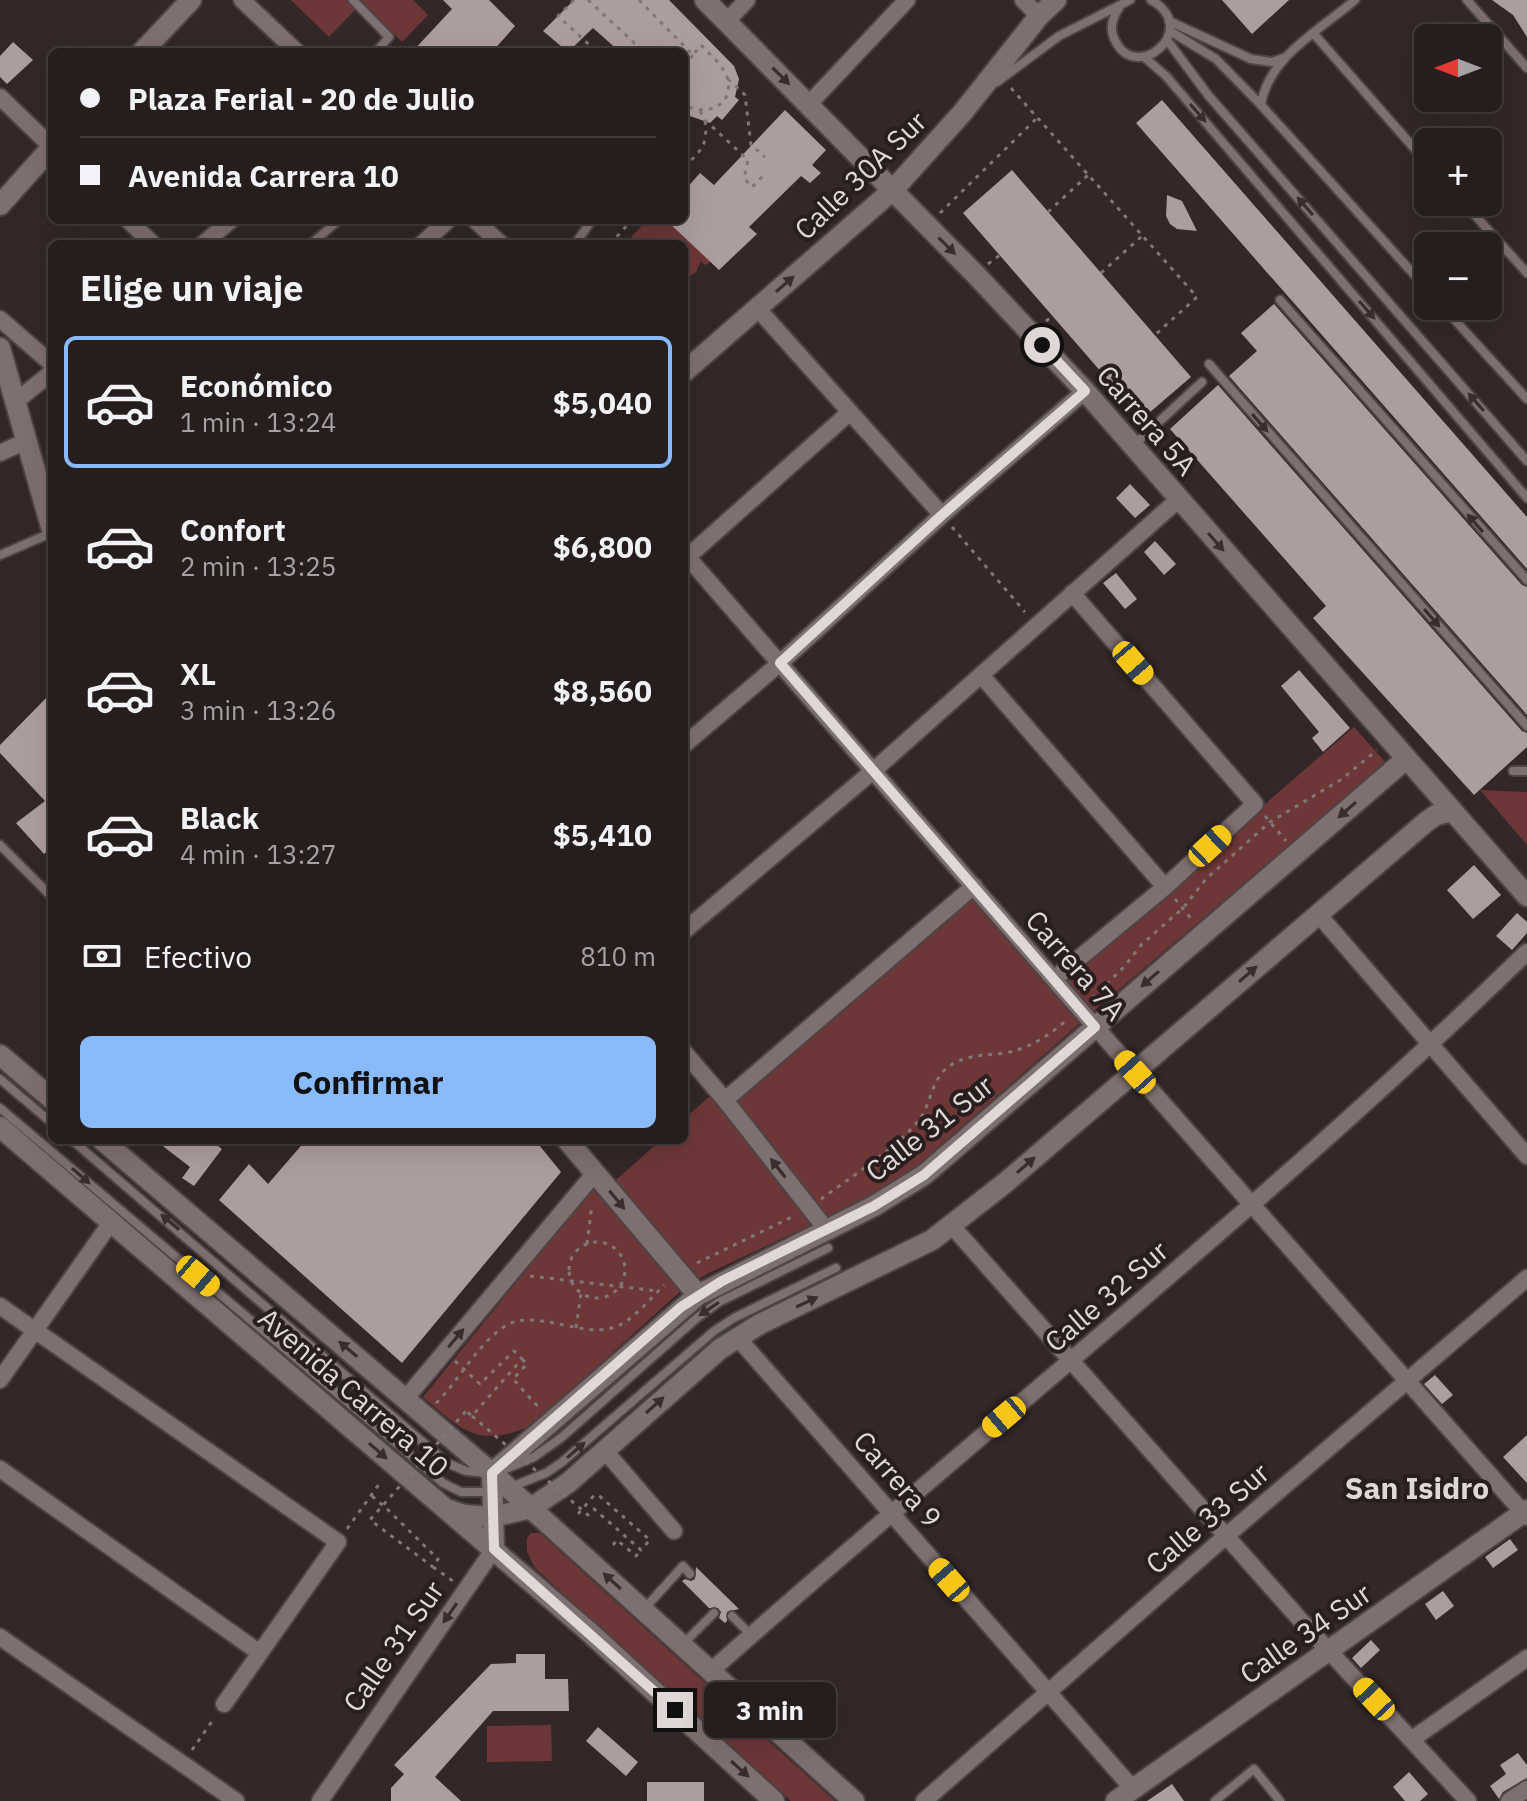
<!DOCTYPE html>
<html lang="es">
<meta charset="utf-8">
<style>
:root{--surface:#261d1d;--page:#2e2626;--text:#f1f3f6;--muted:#a4a2a4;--line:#423b3b;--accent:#88bafc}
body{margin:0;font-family:"IBM Plex Sans",sans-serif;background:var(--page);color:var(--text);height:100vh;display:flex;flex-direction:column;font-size:30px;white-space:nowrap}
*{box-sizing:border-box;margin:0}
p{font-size:26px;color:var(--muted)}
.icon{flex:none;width:44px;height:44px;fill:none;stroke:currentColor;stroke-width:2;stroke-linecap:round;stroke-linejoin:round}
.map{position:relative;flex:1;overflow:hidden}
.drawer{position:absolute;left:48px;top:240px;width:640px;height:904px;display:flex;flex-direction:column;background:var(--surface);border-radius:12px;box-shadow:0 8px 32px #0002,0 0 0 2px var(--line)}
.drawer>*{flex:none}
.guide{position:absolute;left:48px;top:48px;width:640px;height:176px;border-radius:12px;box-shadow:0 8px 32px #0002,0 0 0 2px var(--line);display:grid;align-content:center;height:176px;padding:0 32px;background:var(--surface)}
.needle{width:52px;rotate:270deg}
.fabs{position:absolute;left:1414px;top:24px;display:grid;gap:16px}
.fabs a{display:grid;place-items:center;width:88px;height:88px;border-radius:12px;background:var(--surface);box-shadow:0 8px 32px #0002,0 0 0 2px var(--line);font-size:40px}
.end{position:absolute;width:36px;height:36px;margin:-18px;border:10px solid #e0d8d7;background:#111;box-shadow:0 0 0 4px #111}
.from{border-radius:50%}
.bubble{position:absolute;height:56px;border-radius:12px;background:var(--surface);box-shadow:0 8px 32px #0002,0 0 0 2px var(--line);font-size:26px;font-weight:800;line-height:56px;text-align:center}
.car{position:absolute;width:24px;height:48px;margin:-24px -12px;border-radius:10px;box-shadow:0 0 6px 2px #0007;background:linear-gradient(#f5c518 24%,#345 0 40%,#f5c518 0 76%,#345 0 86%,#f5c518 0)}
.guide b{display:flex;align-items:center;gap:28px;height:76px;font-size:30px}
.guide b+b{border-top:2px solid var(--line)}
.guide i{width:20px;height:20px;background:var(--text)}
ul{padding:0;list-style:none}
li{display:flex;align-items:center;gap:24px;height:132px;margin:0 16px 12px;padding:0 16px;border:4px solid transparent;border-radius:12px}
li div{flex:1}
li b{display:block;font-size:30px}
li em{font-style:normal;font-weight:800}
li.active{border-color:var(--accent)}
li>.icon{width:72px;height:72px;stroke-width:1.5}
h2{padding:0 32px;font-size:36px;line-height:96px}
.pay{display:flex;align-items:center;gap:20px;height:88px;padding:0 32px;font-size:30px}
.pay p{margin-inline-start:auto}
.button{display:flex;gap:16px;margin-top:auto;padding:16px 32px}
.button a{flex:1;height:92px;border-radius:12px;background:var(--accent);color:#111;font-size:32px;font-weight:800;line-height:92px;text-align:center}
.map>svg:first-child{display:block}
</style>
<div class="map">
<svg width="1527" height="1801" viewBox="0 0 1527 1801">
<rect width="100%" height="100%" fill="#332727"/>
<!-- green -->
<path fill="#6e3737" d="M291,0H349L357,8L329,37Z
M360,0H413L428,15L402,42Z
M647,220H666L711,262L705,265L701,261L696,272L684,280V244H625Z
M1354,727L1386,763L1102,1004L919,1164L891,1185L843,1210L707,1274L682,1290L531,1426C477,1448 463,1431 423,1397L593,1188L600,1194L661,1140H684V1119L711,1095L723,1108L969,896L1051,989Z
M1480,790L1527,792V846V845Z
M531,1533H540L835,1801H791L535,1568L527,1552V1538Z
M551,1725L552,1761L487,1762V1726Z"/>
<!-- building -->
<path fill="#ad9e9e" d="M443,0H489L515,26L492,52H412L452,9Z
M574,0H669L734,66L739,79L735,97L739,100L722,120L717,116L710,123L684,114V52H620L593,28L568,52L543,31Z
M1222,0H1289L1252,34Z
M1492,0H1527V37L1513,15Z
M13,42L33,60L7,84L0,77V56Z
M1162,100L1527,517V569L1136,123Z
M785,110L826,150L812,165L821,173L810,183L801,176L749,227L757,234L719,270L666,220H684V191L700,173L714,185Z
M1012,170L1191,377L1142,419L963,213Z
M1167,195L1182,201L1197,231L1177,229L1170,224L1166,216Z
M1274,304L1522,585L1527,587V715L1229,376L1257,351L1241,333Z
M1218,385L1522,731L1527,733V747L1474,795L1313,618L1326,606L1170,429Z
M1130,484L1150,505L1135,518L1116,498Z
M1155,541L1176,564L1164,575L1144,552Z
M1116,573L1137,599L1125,609L1103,583Z
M1299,670L1350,728L1323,752L1312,738L1319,732L1281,686Z
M52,692V847L44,854L16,823L45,801L0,753V745Z
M1474,865L1501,895L1473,919L1447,890Z
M1517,913L1527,922V933L1512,950L1496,936Z
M155,1140H210L222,1149L194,1186L182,1178L190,1167Z
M306,1140H535L561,1172L402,1363L219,1200L249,1164L268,1184Z
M1435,1375L1453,1395L1442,1404L1424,1384Z
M1527,1435V1483L1503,1457Z
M1510,1539L1518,1550L1493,1568L1485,1557Z
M696,1567L739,1609L727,1612V1621L725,1623L719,1618L721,1612L718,1608H709L682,1581L685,1579L691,1581L695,1579Z
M1443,1591L1454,1606L1436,1620L1425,1604Z
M1371,1640L1380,1650L1361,1668L1352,1658Z
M516,1654H545V1679H568L569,1711H493L435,1777L461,1801H391V1788L404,1774L394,1765L491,1664L516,1663Z
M598,1727L638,1762L626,1776L586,1741Z
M1518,1753L1527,1765V1778L1503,1792L1499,1799L1490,1786L1506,1774L1500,1765Z
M1409,1772L1428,1794L1420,1801H1405L1393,1787Z
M647,1782H704V1801H647Z
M1172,1784L1184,1801H1147Z"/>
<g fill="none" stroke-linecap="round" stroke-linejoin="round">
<!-- lane casing -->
<g stroke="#4d4444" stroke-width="12">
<path id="lane" d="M353,0L389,37L376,52
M1467,0L1527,68
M1119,8C1113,17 1109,27 1114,38C1134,87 1203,29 1151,0
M1169,21L1251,59L1272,62L1286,57
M1170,31L1216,59L1261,105L1428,290
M1314,34L1428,164
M1167,40L1208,95L1527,461
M1144,57L1166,76L1527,498
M997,82L1059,36L1130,0
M1261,105C1268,57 1320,30 1355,0
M1463,202L1527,273
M311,244L339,220
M575,244L592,220
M1280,300L1527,580
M1442,306L1527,399
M1209,364L1527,726
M1134,445L1202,382
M0,555L51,533
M1513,771H1527
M0,845L52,897
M0,1079L52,1123
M0,1108L443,1483L461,1492H490
M72,1140L447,1463L466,1471L487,1473
M508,1468L534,1457L562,1437L698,1317L719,1302L828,1248
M511,1487L546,1473L561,1463L714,1331L734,1318L836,1268
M645,1608L683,1566L690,1574
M732,1616L751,1635
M683,1644L714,1613
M1215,1801L1254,1769L1280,1801"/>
</g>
<!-- street casing -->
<g stroke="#4d4444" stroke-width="20">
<path id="street" d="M242,0L297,52
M1023,0L1039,16
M727,21L747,0
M0,97L52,147
M809,104L907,0
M128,220L153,244
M475,220L501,244
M203,244L231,220
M422,244L448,220
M758,309L942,515
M0,319L52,364
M15,402L52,372
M0,453L26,441
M684,553L1077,1006L1527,1517
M684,560L849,413
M981,675L1165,887
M684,745L780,663L942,515L1085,391
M1318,914L1527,1156
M684,931L873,771L1179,499
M1054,979L1165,887L1255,804L1072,593
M684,1052L725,1100L826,1229
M725,1100L974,886
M952,1226L1304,1624L1468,1801
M0,1306L338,1542L224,1704
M737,1337L1133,1789
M0,1380L112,1221
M406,1398L595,1173
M605,1451L674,1531
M0,1469L260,1653
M0,1637L236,1801
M711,1671C981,1430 1267,1205 1527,952
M1411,1740L1527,1658
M320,1801L494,1549
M924,1801L1226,1536L1527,1278
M1509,1801L1527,1789"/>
</g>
<!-- secondary casing -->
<g stroke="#4d4444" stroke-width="24">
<path id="secondary" d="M705,0L977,276L1085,391L1527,896
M142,52L191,0
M0,205L52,147
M0,348L52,530
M684,372L893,190L963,112L1039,16L1056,0
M0,1055L52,1099
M0,1127L587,1630L774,1801
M102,1140L492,1473L854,1801
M567,1140L698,1295
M446,1509L464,1515L493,1517L531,1508L568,1483L720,1349L760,1324L932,1240L1005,1183L1426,822L1436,815L1452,811
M494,1549L492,1473L698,1295L874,1206L924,1175L1406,759
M1116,1801L1527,1510"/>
</g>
<!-- path -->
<path stroke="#817777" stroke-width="3" stroke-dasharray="4 6" stroke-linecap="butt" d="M574,0L558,16L597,52
M588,0L644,52
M639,0L693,55L701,45C710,55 726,67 728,81C733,108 702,117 684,104
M684,66L693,55
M728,79L745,95L751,145L765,157
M1011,88L1197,297L1155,335
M700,111L705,120L748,160L744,178L752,187L763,176
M684,167C702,150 708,145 705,120
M1048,212L1088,175
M940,213L1037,118
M610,244L632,220
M988,264L1000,255
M1101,273L1142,236
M1046,321L1053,316
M1179,470L1195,457
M952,527L1025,612
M1265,816L1286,841
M1175,899L1193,921
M1092,998L1124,967L1141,945L1183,908L1206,879L1270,822L1342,779L1377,750
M821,1199C847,1180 904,1143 921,1117C932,1100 932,1077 951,1065C968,1054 985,1056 1004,1053C1030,1049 1049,1035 1068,1019
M569 1270a28 28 0 1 1 56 0a28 28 0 1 1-56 0Z
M587,1244L592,1204
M697,1263L794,1216
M530,1276L658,1291
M576,1328L581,1293
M522,1359L527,1364L513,1379L540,1409
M455,1361L480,1384L514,1351L522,1359L472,1416L466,1411
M436,1403C460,1380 478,1342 507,1325C535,1309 580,1337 612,1328C631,1323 650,1299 664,1285
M372,1496L387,1509
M578,1514L596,1493
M347,1529L382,1480
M613,1545L617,1540L636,1556L641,1550
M433,1567L453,1581
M192,1750L215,1717"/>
<!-- lane -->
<use href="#lane" stroke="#7e706f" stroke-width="8"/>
<!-- street -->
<use href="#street" stroke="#7e706f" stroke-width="16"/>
<!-- secondary -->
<use href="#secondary" stroke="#7e706f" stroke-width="20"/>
<!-- path-bridge -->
<path stroke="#817777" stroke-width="3" stroke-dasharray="4 6" stroke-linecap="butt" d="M472,1416L588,1515L594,1509L641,1550L650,1540L596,1493
M387,1509L438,1559L433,1567L370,1520L466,1411"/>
</g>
<!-- one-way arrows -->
<defs><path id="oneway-solid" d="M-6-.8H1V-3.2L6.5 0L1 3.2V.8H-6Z" transform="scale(2)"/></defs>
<g fill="#392e2d">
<use href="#oneway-solid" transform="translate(781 76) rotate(45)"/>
<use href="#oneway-solid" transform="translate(1198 113) rotate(49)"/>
<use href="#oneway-solid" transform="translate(1305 206) rotate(-131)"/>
<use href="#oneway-solid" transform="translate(947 246) rotate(45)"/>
<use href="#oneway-solid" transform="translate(785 284) rotate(-41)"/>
<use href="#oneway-solid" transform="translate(1367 310) rotate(49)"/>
<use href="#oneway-solid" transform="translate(1476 402) rotate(-131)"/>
<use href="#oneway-solid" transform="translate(1260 423) rotate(49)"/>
<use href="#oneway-solid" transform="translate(1475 523) rotate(-131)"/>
<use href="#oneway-solid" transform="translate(1216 542) rotate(49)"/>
<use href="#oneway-solid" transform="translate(1432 618) rotate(49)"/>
<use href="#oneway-solid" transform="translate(1347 810) rotate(139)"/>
<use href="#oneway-solid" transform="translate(1248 974) rotate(-41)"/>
<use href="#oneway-solid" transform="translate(1150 979) rotate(139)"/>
<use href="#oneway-solid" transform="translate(1026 1165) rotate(-41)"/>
<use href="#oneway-solid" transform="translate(778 1168) rotate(-128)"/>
<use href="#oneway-solid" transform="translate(81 1176) rotate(41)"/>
<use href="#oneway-solid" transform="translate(617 1200) rotate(50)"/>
<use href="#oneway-solid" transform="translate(170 1222) rotate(-140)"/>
<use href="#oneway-solid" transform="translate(807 1302) rotate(-25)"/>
<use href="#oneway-solid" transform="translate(709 1309) rotate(146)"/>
<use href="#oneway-solid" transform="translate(456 1338) rotate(-50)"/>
<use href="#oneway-solid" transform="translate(348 1349) rotate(-140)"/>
<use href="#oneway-solid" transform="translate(655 1405) rotate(-42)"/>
<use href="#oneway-solid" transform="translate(576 1450) rotate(-41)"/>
<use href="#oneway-solid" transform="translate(378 1451) rotate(41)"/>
<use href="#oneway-solid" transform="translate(612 1581) rotate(-138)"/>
<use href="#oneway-solid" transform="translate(450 1613) rotate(125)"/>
<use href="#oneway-solid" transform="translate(740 1769) rotate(42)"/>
</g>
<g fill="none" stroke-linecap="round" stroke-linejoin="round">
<!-- route -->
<path stroke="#e0d8d7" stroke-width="10" d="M675,1710L494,1549L492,1473L681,1307L722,1281L874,1206L924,1175L1095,1027L780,663L942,515L1085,391L1042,345"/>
</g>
<g text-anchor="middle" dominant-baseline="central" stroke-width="8" stroke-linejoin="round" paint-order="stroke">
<!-- street labels -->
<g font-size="28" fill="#e0d8d7" stroke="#281e1d">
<text transform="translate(860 175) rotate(-44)">Calle 30A Sur</text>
<text transform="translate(1147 420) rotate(49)">Carrera 5A</text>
<text transform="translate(1076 965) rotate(49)">Carrera 7A</text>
<text transform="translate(929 1128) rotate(-38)">Calle 31 Sur</text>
<text transform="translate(1106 1296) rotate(-41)">Calle 32 Sur</text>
<text transform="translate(354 1392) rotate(41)">Avenida Carrera 10</text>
<text transform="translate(898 1479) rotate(49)">Carrera 9</text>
<text transform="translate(1207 1518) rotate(-41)">Calle 33 Sur</text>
<text transform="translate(1305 1633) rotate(-35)">Calle 34 Sur</text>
<text transform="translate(393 1646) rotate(-55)">Calle 31 Sur</text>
</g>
<!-- neighbourhood labels -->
<g font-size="30" font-weight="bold" fill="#e0d8d7" stroke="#281e1d">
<text x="1417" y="1487">San Isidro</text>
</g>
</g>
</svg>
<div class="fabs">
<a><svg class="needle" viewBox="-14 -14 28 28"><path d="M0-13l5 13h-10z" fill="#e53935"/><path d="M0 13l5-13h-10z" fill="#a4a2a4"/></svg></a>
<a>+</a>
<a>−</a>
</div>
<i class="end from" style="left:1042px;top:345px"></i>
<i class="end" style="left:675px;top:1710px"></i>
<div class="bubble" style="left:704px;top:1682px;width:132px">3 min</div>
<i class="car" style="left:1133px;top:663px;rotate:139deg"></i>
<i class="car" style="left:1210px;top:846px;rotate:47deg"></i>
<i class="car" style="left:1135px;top:1072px;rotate:318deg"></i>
<i class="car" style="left:198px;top:1276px;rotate:130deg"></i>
<i class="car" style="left:1004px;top:1417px;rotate:230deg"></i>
<i class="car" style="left:949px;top:1580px;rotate:319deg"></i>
<i class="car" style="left:1374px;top:1699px;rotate:317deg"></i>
<div class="guide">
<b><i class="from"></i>Plaza Ferial - 20 de Julio</b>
<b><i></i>Avenida Carrera 10</b>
</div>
<section class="drawer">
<h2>Elige un viaje</h2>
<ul>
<li class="active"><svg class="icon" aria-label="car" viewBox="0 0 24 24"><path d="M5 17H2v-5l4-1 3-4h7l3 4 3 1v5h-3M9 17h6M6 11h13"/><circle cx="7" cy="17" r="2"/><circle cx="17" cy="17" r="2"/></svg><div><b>Económico</b><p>1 min · 13:24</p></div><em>$5,040</em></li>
<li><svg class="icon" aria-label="car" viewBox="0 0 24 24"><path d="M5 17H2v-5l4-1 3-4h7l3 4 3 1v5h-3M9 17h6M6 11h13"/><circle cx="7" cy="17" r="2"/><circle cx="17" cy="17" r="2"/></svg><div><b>Confort</b><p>2 min · 13:25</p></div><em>$6,800</em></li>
<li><svg class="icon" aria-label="car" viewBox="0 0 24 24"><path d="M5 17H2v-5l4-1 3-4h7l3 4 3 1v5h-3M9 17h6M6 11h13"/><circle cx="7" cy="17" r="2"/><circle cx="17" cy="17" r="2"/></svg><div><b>XL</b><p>3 min · 13:26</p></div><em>$8,560</em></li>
<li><svg class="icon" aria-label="car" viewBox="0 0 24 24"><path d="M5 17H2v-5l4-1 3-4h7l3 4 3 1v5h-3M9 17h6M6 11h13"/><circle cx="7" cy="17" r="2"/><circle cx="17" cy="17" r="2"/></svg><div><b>Black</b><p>4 min · 13:27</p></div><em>$5,410</em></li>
</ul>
<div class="pay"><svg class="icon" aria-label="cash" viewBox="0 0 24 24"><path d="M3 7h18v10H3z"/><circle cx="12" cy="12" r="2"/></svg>Efectivo<p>810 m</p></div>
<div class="button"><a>Confirmar</a></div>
</section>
</div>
